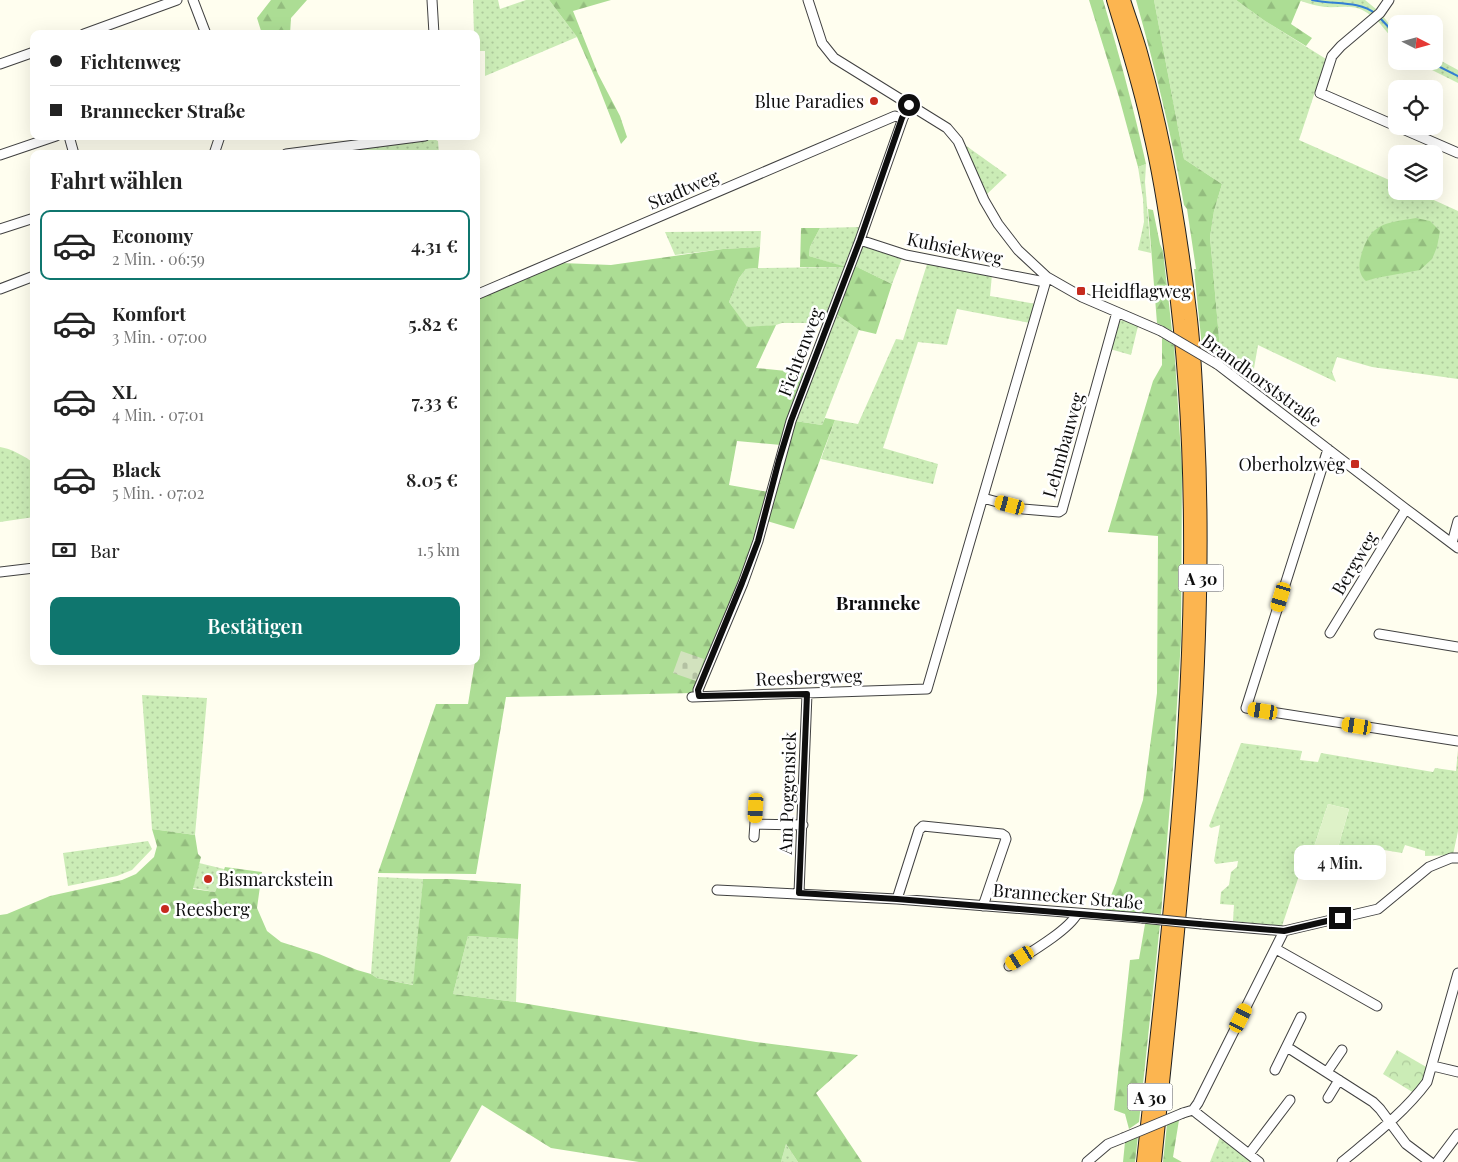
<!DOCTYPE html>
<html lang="de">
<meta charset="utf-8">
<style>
:root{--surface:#fff;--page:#f6f6f6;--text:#222;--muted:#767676;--line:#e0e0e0;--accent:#0f766e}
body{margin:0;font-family:"Playfair Display",serif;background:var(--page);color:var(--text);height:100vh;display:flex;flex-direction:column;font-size:19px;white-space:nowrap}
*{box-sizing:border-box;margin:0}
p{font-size:16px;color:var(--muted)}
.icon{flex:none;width:28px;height:28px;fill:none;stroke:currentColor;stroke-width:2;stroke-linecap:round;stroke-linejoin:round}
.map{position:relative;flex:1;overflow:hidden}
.panel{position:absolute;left:30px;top:150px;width:450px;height:515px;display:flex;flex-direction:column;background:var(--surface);border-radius:10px;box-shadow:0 5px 20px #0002}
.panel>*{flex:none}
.top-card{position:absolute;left:30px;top:30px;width:450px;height:110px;border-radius:10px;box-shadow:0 5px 20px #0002;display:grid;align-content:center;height:110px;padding:0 20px;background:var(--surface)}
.needle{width:32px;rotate:96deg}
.controls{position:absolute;left:1388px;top:15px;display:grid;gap:10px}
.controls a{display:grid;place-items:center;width:55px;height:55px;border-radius:10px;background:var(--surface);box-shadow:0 5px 20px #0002;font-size:25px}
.end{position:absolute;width:22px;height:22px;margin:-11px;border:6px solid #0e0e0e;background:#fff;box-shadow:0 0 0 2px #fff}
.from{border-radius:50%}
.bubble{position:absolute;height:35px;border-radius:10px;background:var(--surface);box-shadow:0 5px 20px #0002;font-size:16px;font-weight:600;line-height:35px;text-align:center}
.car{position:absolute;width:15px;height:30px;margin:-15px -8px;border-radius:6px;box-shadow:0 0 4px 1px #0007;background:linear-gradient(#f5c518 24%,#345 0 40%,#f5c518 0 76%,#345 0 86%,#f5c518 0)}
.top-card b{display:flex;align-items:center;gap:18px;height:48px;font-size:19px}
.top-card b+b{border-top:1px solid var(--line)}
.top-card i{width:12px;height:12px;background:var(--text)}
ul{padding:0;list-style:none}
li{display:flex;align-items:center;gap:15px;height:70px;margin:0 10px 8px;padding:0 10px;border:2px solid transparent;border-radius:10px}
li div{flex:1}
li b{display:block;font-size:19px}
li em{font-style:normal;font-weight:600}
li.active{border-color:var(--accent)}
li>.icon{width:45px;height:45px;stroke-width:1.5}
h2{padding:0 20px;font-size:22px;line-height:60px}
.pay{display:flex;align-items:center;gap:12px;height:55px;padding:0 20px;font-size:19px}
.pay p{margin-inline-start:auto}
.button{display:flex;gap:10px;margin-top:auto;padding:10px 20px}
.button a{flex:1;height:58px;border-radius:10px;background:var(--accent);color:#fff;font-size:20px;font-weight:600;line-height:58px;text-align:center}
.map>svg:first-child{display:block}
</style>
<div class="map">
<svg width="1458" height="1162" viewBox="0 0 1458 1162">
<defs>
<pattern id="grass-dots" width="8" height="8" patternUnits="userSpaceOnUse" patternTransform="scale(1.25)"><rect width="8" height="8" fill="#cbecb6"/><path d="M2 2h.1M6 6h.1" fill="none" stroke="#adc99b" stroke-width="1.8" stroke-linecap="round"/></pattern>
<pattern id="forest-firs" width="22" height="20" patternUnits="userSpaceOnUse" patternTransform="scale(1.25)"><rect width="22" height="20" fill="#acdd94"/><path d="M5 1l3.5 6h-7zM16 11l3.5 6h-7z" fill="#93bc7e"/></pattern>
<pattern id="cemetery-stones" width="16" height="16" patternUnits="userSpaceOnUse" patternTransform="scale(1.25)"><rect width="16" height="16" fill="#d2e2be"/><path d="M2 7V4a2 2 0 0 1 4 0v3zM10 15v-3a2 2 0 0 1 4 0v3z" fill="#b3c1a2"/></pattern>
<pattern id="park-crowns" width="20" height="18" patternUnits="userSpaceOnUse" patternTransform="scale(1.25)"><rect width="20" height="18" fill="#cbecb6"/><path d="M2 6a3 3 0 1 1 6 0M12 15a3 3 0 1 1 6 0" fill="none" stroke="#adc99b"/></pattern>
</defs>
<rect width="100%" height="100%" fill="#fffeef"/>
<!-- grass -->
<path fill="url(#grass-dots)" d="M473,0H498L500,9L526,0H549L577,37L485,76V51H476V34H474Z
M1154,0H1236L1265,21L1326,59L1299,140L1396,183V191H1414L1458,211V379L1372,367L1337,357L1332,372L1336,382L1258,345L1251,386L1221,360L1210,237L1214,211L1222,184L1184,159Z
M1301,0H1365L1376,9V12L1371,16C1357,3 1342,8 1325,7C1317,6 1309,4 1301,1Z
M1382,15L1390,25L1396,30V43L1377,20Z
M1434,57L1458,70V83L1424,66L1418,61H1434Z
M432,138L438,141L439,154H340L342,150Z
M965,145L1007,175L986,195Z
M1146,164L1145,182L1151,253L1138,250L1144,222L1143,199L1138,167Z
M860,227L826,323H782L776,325L747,328L729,302L739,278L746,269L758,268L844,267L809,256L810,247L820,228Z
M761,231L760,247L723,249L675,255L665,232Z
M863,244L902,258L892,284L853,265L860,246Z
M929,258L992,274L990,296L1036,304L1030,323L957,309L947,345L918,342L883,448L938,464L933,484L821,459L835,420L858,424L896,339L903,340Z
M836,314L859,330L822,425L795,421Z
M1123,320L1138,326L1131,355L1110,349L1119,321Z
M0,447C12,449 24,456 34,463V517L0,522Z
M142,695L207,698L195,835L152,829Z
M1241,743L1302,751L1300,760L1318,762L1321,753L1433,772L1435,768L1456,771L1458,750V831L1453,855L1425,856V851L1405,845L1402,853L1384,850L1382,856H1365L1337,851L1349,809L1328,804L1314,847L1309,846L1282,926L1233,921L1234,905L1220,904L1221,892L1229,885L1231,872L1237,867L1238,861L1216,864L1214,861L1220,825L1211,828L1209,826Z
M148,841L152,849L132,870L117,876L68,886L63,853Z
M199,863L224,869L215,892L193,888Z
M378,877L423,879L414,985L377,978L371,974Z
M468,936L518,939L516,1002L453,994Z
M1220,1137L1252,1162H1210Z
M786,1144L798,1162H781Z"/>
<!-- forest -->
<path fill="url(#forest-firs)" d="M271,0H307L291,18L290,34H262L257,18Z
M549,0H611L573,11L598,74L620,116L627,137L621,144L596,80L577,37Z
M1089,0H1103C1119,54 1134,109 1146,164L1138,167L1119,97Z
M1136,0H1154L1184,159L1222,184L1214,211L1210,237L1221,360L1202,347L1194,269H1196L1187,209L1184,205C1172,136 1155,68 1136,0Z
M1236,0H1301L1291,24L1312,38L1306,46L1265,21Z
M1148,209L1153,210L1160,244L1163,251L1172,331L1157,323Z
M1416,218L1430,221L1440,231L1437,247L1432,259L1420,270L1376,278L1366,281C1359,274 1358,267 1361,256C1370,223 1385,223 1416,218Z
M801,228H820L810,247L809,256L846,267H800Z
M760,247L758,268L746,269L739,278L729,302L747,327L776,325L756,368L806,373L781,445L737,441L729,485L769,492L756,541L694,693L506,697L476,874L378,873L436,704H468L475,661H476L480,632L476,620V295L562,263L611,265L723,249Z
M853,265L892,284L876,334L859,330L836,314Z
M1162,338L1174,345L1182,468L1181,640L1173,768L1161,914L1105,911L1116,883L1143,800L1157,693L1158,536L1108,532L1153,381L1162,365Z
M825,418L835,420L794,529L767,521L795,421L822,425Z
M152,829L195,835L198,854L201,857L193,889L215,892L225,867L262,872L257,908L267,931L281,942L319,954L357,970L371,974L377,978L413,985L423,879H451L521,884L518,939L468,936L453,994L516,1002L756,1042L858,1055L816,1093L862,1162H798L786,1144L781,1162H639L551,1148L482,1105L450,1162H0V915L7,914L50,896L122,880L136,874L154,857L157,846Z
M1145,924H1160L1139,1122L1129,1129L1125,1114L1114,1110L1130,960L1139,959Z
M1179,1120L1173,1157L1182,1162H1163L1167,1124Z
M1138,1136L1135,1162H1123L1125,1142Z"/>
<!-- cemetery -->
<path fill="url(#cemetery-stones)" d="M681,651L704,659L696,681L673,673Z"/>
<!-- park -->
<path fill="url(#park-crowns)" d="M1397,1050L1428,1068L1423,1081L1414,1093L1383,1074Z"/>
<!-- pitch -->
<path fill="#def2c8" d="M1328,804L1349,809L1337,851L1314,847Z"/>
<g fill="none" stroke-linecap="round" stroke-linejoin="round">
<!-- stream -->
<path stroke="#337fd5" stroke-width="2" d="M1312,0C1334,5 1358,0 1376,14
M1379,17L1396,35
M1428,61L1458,76"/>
<!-- minor casing -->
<g stroke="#414141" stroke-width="11">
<path id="minor" d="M193,0L206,34
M432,0L434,34
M808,0L822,43L834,58L947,128L958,141L984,200L998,224L1018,250L1047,277L1082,297L1161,331
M1389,0L1380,13L1341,46L1332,56L1320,93L1458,153
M84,34L177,0
M0,64L34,52
M69,136L74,154
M214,154L220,136
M286,154L425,136
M0,155L56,136
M0,229L34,218
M860,240L906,255L1045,282
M0,289L34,276
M476,295L895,116L903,118
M1217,364L1406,509L1458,548
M1328,449L1246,708L1458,741
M983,498L1023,509L1059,512L1062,510L1117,312
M1452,543L1458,521
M0,572L34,568
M1330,633L1406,509
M1379,634L1458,647
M699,696L698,690L743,583L758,541L791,421L860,240L903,118L909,105
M692,697L927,689L1047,277
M755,824L803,825
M754,837L756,808
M717,890L897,899L1142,918
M799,893L807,694
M897,899L919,830L923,826L1002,834L1005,836L1006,839L983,906
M1201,924L1284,931L1378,909L1429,867L1451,858H1458
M1276,949L1377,1006
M1009,966C1026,955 1068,931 1077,914
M1287,1047L1373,1102L1380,1109L1406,1144L1430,1162
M1433,1066L1458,1072
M1275,1070L1301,1017
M1327,1072L1342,1050
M1328,1098L1339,1080
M1193,1110L1199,1115L1259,1162
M1183,1113L1193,1110L1198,1103L1284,931
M1249,1154L1290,1100
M1087,1162L1108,1144L1123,1138
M1342,1162C1372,1137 1404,1113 1427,1082L1458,973
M1437,1162L1458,1134"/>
</g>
<!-- highway casing -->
<g stroke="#1f1f1f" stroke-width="14">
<path id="highway" d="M1113,0C1126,43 1140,86 1149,130C1160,176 1167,223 1173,270C1213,566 1175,866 1143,1162
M1124,0C1130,19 1137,37 1142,56C1165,139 1180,225 1190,311C1195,350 1196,389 1198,428C1210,674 1179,918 1155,1162"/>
</g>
<!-- minor -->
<use href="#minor" stroke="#fff" stroke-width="9"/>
<!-- highway -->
<use href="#highway" stroke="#fcb550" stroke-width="12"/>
<!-- minor-bridge casing -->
<g stroke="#414141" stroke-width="11" stroke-linecap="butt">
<path id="minor-bridge" d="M1161,331L1217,364
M1142,918L1201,924
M1123,1138L1183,1113"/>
</g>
<!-- minor-bridge -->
<use href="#minor-bridge" stroke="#fff" stroke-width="9"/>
</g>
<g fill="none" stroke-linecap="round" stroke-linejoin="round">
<!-- route -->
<path stroke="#0e0e0e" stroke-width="6" d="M909,105L902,118L860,240L791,421L779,460L758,541L742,583L698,690L699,696L807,694L799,893L897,899L1284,931L1340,918"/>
</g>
<!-- markers -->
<g fill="#c62b1e" stroke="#fff" stroke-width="2">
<circle cx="874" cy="101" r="5"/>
<rect x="1076" y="286" width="10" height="10" rx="2.5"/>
<rect x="1350" y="459" width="10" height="10" rx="2.5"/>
<circle cx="208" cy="879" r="5"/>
<circle cx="165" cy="909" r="5"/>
</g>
<g text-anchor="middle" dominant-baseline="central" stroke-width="5" stroke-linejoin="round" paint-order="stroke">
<!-- shield labels -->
<g fill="#fff" stroke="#565656" stroke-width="1">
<rect x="1178.5" y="564.5" width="45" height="27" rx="4"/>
<rect x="1127.5" y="1083.5" width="45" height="27" rx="4"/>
</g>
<g font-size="16" font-weight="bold" fill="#0e0e0e">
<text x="1201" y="578">A 30</text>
<text x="1150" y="1097">A 30</text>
</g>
<!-- poi labels -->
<g font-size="18" fill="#0e0e0e" stroke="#fff" text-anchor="start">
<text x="864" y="101" text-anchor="end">Blue Paradies</text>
<text x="1091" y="291">Heidflagweg</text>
<text x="1345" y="464" text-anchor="end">Oberholzweg</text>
<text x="218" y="879">Bismarckstein</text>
<text x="175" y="909">Reesberg</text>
</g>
<!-- street labels -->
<g font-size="18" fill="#0e0e0e" stroke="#fff">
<text transform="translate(683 189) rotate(-23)">Stadtweg</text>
<text transform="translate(955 248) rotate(12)">Kuhsiekweg</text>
<text transform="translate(800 352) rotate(-69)">Fichtenweg</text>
<text transform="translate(1262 380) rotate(36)">Brandhorststraße</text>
<text transform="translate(1063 445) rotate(-74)">Lehmbauweg</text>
<text transform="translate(1354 563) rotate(-59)">Bergweg</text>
<text transform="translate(809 677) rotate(-2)">Reesbergweg</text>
<text transform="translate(787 793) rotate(-88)">Am Poggensiek</text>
<text transform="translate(1068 896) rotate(5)">Brannecker Straße</text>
</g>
<!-- neighbourhood labels -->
<g font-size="19" font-weight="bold" fill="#0e0e0e" stroke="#fff">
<text x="878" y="602">Branneke</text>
</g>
</g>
</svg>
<div class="controls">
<a><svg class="needle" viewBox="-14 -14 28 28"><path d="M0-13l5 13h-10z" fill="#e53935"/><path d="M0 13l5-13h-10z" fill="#767676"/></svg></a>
<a><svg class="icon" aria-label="locate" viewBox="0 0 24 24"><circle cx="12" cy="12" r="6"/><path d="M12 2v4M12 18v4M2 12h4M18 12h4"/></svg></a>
<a><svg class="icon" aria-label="layers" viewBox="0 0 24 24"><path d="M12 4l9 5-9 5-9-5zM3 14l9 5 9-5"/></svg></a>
</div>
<i class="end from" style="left:909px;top:105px"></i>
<i class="end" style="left:1340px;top:918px"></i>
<div class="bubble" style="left:1294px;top:845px;width:92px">4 Min.</div>
<i class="car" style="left:1010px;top:505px;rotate:285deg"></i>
<i class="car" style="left:1281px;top:597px;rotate:197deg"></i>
<i class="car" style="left:1263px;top:711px;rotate:279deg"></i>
<i class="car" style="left:1357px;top:726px;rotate:279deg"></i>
<i class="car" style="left:756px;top:808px;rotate:183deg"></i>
<i class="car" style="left:1020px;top:958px;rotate:237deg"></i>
<i class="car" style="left:1241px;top:1018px;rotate:27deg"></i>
<div class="top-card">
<b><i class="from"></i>Fichtenweg</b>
<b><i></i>Brannecker Straße</b>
</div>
<section class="panel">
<h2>Fahrt wählen</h2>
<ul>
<li class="active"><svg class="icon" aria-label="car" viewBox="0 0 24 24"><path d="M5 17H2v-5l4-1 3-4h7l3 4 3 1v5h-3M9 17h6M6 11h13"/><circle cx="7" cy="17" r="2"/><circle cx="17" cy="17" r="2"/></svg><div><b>Economy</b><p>2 Min. · 06:59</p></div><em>4.31 €</em></li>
<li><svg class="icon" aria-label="car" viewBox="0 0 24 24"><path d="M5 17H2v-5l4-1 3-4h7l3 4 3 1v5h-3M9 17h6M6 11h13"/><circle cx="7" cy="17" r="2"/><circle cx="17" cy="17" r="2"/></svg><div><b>Komfort</b><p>3 Min. · 07:00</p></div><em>5.82 €</em></li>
<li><svg class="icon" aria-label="car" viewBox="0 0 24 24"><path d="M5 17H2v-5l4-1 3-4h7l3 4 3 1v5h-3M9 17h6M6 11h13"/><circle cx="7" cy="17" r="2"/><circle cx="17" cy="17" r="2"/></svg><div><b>XL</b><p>4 Min. · 07:01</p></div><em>7.33 €</em></li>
<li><svg class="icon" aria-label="car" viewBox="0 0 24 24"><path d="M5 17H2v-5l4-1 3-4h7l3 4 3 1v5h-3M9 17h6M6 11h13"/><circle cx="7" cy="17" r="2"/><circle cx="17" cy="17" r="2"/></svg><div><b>Black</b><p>5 Min. · 07:02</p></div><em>8.05 €</em></li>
</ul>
<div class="pay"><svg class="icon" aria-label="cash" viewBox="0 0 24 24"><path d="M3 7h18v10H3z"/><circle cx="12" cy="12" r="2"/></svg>Bar<p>1.5 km</p></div>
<div class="button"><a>Bestätigen</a></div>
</section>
</div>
